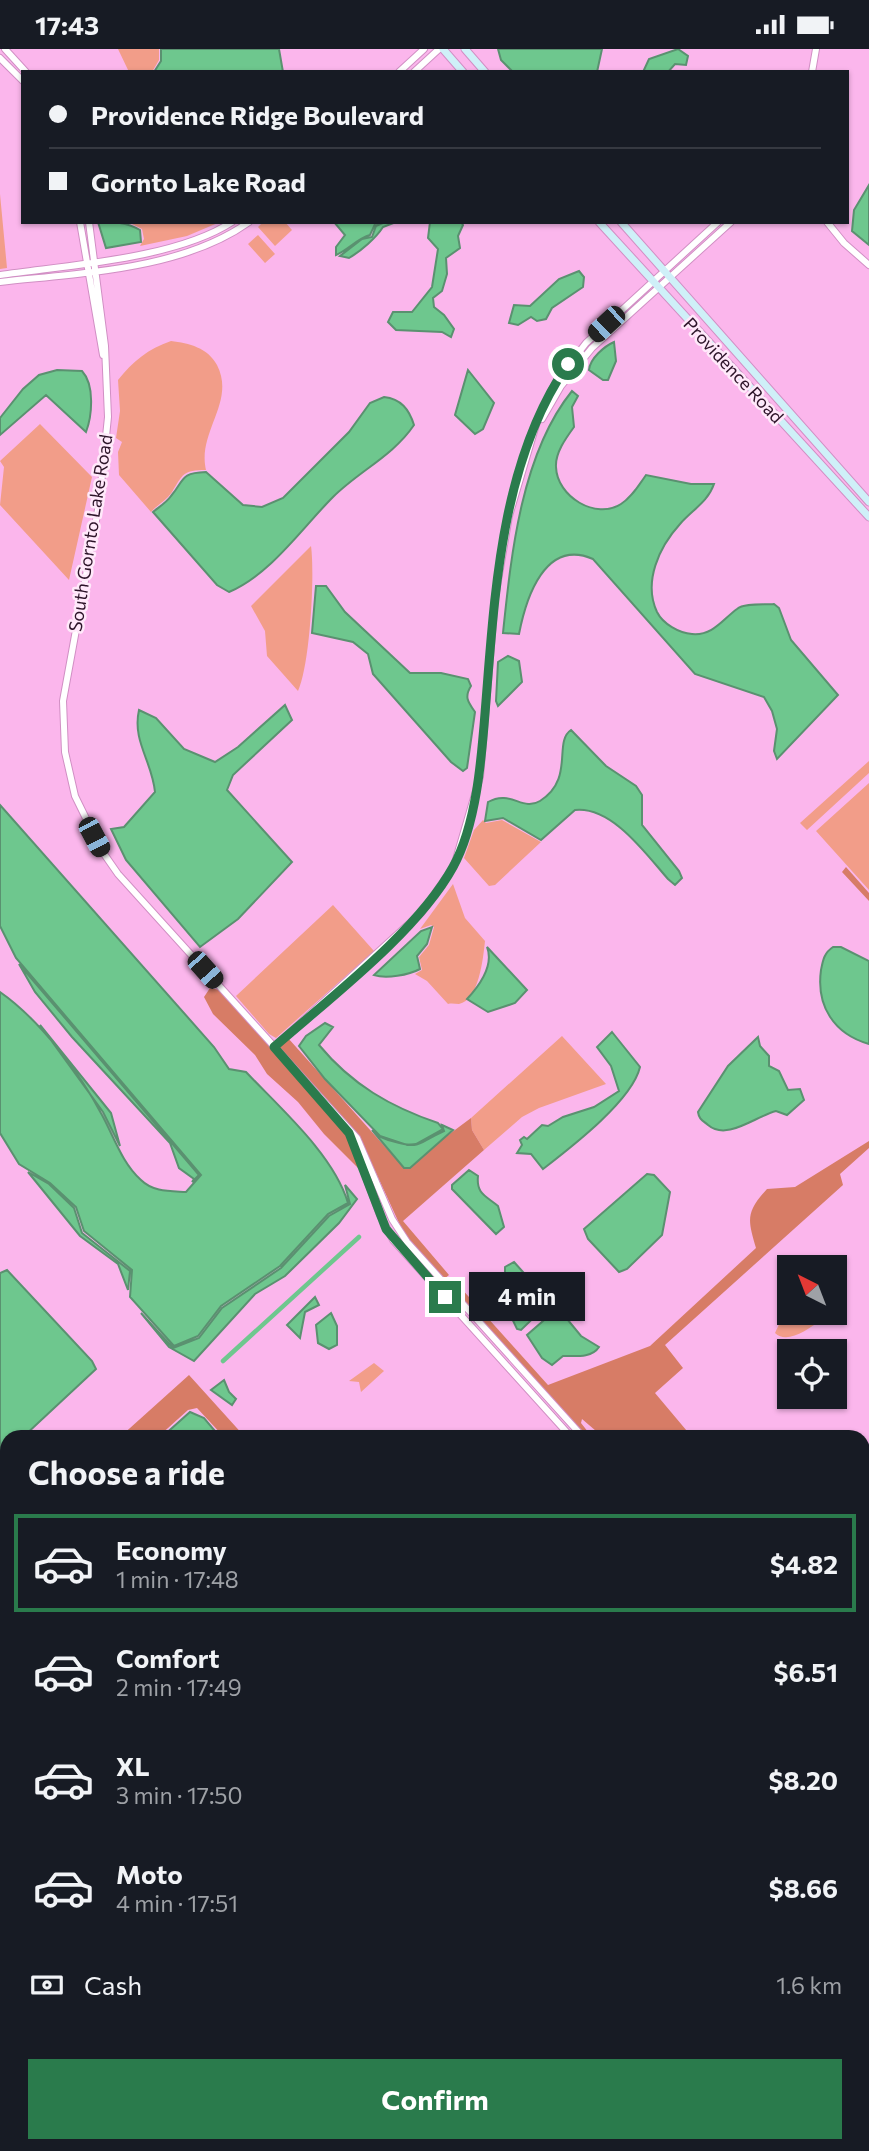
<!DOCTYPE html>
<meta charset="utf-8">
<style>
:root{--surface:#171b24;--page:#20242c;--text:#f1f3f6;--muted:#9ea1a6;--line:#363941;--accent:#2a7b4c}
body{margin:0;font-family:Commissioner,sans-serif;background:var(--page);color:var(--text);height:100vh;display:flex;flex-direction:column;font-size:26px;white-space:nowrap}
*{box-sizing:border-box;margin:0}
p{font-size:23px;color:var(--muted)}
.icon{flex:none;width:38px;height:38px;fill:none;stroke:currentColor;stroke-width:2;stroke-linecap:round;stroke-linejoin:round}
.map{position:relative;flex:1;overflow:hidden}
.side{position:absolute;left:0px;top:1381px;width:870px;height:723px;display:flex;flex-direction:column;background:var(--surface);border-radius:21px 21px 0 0;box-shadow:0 2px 5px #0004}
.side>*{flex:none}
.top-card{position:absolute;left:21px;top:21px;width:828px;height:154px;border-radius:0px;box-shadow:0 2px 5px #0004;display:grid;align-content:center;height:154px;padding:0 28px;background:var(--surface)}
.needle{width:46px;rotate:318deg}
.tools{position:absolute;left:777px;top:1206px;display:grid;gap:14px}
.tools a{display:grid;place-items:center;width:70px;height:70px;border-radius:0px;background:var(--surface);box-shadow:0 2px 5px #0004;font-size:35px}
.end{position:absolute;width:32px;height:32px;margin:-16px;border:9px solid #2a7b4c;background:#fff;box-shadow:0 0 0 4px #fff}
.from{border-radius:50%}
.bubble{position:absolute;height:49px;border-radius:0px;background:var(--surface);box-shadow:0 2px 5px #0004;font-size:23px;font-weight:700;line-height:49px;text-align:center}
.car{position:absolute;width:21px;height:42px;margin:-21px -10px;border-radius:9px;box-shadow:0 0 5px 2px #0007;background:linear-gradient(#222 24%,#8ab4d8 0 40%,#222 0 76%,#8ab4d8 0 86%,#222 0)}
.top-card b{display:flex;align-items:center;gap:24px;height:66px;font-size:26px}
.top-card b+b{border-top:2px solid var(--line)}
.top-card i{width:18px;height:18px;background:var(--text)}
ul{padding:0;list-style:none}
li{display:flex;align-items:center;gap:21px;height:98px;margin:0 14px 10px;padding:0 14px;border:4px solid transparent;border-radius:0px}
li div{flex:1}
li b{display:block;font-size:26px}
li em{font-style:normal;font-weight:700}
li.on{border-color:var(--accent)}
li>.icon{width:63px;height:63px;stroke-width:1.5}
h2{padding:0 28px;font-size:32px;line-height:84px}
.pay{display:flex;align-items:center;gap:18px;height:77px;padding:0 28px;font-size:26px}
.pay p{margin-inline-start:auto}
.button{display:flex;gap:14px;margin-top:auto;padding:14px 28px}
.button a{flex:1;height:80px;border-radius:0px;background:var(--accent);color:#fff;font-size:28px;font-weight:700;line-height:80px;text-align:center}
.status{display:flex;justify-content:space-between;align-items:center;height:49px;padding:0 35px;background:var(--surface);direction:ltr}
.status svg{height:19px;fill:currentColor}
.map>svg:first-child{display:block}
</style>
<div class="status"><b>17:43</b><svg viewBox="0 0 49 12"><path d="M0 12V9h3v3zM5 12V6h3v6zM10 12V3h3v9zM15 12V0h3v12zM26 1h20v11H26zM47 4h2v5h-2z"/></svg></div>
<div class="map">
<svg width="869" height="2102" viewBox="0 0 869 2102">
<rect width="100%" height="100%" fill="#fbb6ec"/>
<!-- green -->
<path fill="#f29d89" d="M118,0H159V11L152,23H129Z
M0,145L7,219L0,220Z
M128,173L208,175L220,173L187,187L140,197L144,190L142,180Z
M263,173H285L292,181L275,197L258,178Z
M258,186L275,205L265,214L248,195Z
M171,292C189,294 208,299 217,316C236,353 197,383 206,421C183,421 183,425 172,443C167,451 157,456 151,463L119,426L118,403L122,393L116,389L120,362L118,331C133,312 148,300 171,292Z
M40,375L92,428L69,531L0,456L4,418L0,412Z
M311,497C315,526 310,616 298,642L267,607L265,582L251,557Z
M869,712V724L807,781L800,774Z
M869,734V841L816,782Z
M483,771L486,774L502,771L541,793L495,836L489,837L464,809L474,781Z
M453,835L465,869L485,892C483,910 479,951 459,955C455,955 452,954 448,955L427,932L415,925L422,921L419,908L429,896L434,878L431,876L420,880Z
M333,856L374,902L276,989L269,985L236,947Z
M562,987L606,1035L539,1059L522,1068L484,1101L472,1081L471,1069Z
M794,1264H821L820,1272C808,1280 787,1296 775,1284L781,1271Z
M374,1314L384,1322L361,1343L359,1333L349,1332Z
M863,1752L869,1759V1806L863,1802Z
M44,2097H120L114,2102H38Z"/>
<!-- forest -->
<path fill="#d77c66" d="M846,818L869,844V852L842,823Z
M210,939L220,941L336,1070L352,1094L361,1122L324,1085L298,1053L267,1025L255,1006L213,965L204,948Z
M288,989L404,1119L471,1069L472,1081L484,1101L403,1172L449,1226L444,1230L405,1187L359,1087L278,998Z
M869,1092V1099L840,1125L843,1136L665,1296L683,1319L655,1344L692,1388H603L582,1370L581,1374L592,1388H587L455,1242L460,1238L548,1336L650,1297L756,1199C748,1171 745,1164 767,1140L795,1138Z
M189,1326L245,1388H224L197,1359L188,1361L158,1388H120Z
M7,1492V1544L0,1536V1498Z
M863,1676L869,1683V1759L863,1752Z
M0,1793L7,1795V1867L0,1874Z
M863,1802L869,1806V1906L863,1912Z"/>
<!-- water -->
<path fill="#6ec78e" stroke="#5a9170" stroke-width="2" d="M161,0H279L283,23H154L161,12Z
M498,0H602L597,23H513L501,11Z
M678,0L688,7L686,16L675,15L668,23H643L649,10Z
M869,136V196L852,182L854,161Z
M98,173C114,173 126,173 140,181L141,193L106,199Z
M334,173H381L375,175L370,186C358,189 348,201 336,206V198L345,186Z
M385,173H396L383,178C376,189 361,202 349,209L340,207L362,190L372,188L376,177Z
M430,173H461L463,176L458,187L460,199L446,209L447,225L442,242L433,249L434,258L444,266L454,280L451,288L442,283L396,281L388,273L393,263H412L432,238L438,200L428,189Z
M579,222L584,228L583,238L552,259L546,270L537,272L531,268L518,276L509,274L514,256L530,257L559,230Z
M614,293L616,312L608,331H603L589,321C590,309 605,297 614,293Z
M57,321L82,322C95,336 92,367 86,383L46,346L0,386V369L23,340L39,326Z
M468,321L494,354L483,380L475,385L455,366Z
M572,342L578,347L572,358L574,378C566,389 555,404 556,418C557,448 596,471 621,455C632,448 639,436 646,426L691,435H714C708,453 692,461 680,475C659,498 643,533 657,563C663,575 679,584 692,585C713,587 723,570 737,560C744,554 764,556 774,555L779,559L791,591L838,646L777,710L774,702L777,680L772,662L764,648L695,625L593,510C545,489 526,549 519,585L503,584C511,507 521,405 572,342Z
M384,348C401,350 409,360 414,376C393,407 359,422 333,448C302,479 271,525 229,543L217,536L153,463C159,458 167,453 171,447C185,431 179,424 206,423L243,456L262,458L283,449L349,383L370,354Z
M316,537H326L345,563L410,624H441L468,630L471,637C464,648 468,653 475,663L467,719L463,722L451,713L373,625L368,605L353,593L312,584Z
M508,607L519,612L522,633L498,657L496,652L498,613Z
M285,656L292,671L233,726L227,741L292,813L238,870L200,898L126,811L111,780L124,778L155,743C152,712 132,692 139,661L156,669L184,700L215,713L238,698Z
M571,681L606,717L636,737L642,746V776L679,822L682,829L675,836L668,830C646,805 612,757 575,761L541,791L503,769L485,772L488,753C511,740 522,763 540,752C575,730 553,693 571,681Z
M0,756L214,998L229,1020L246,1023C280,1059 334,1106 348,1154L328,1165L280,1217L221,1257L198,1287L174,1297L130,1248L132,1221L84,1182L76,1158L50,1134L19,1115L0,1084V943C39,970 80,1024 102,1066C114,1088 122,1114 141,1131C153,1143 170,1142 186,1143L201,1126L16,909L0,877Z
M432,878L427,895L417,907L420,920C409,926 386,930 374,926L421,882Z
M487,898L527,941L515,954L488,963L467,950C479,937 494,916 487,898Z
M833,898H841L869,912V995C834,985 816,957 821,921C823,911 824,904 833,898Z
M19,915L199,1126L192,1133L194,1130L179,1119L170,1094L72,988L35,943Z
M325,974L333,978L319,996C352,1036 391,1058 438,1074L443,1080L416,1095L407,1096L380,1087L325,1030L299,997L306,987Z
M40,976L111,1064L120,1097L103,1063Z
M612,983L640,1018C632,1052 570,1099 543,1120L531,1105L517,1104L522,1096L520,1091L524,1088L527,1090L542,1076L548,1077L563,1068L594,1058L619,1042L611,1017L597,998Z
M758,988L760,997L769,1007V1017L779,1022L788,1041L800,1040L804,1051L787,1066L776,1062C754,1068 727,1092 708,1076C702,1071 699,1070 698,1063L728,1017Z
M442,1076L453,1081L410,1119H404L372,1081C379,1088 382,1089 392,1092C422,1101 417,1094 444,1082Z
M469,1121L478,1127C476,1145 486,1147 498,1157L504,1178L496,1185L452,1140V1136Z
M28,1123L49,1135L74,1159L82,1184L130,1222L128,1241L118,1215L80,1187Z
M647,1125L654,1126L670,1143L662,1186L627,1220L619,1223L588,1190L584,1180Z
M345,1136L357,1150L339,1174L285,1227L255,1245L194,1312L169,1298L141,1264L173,1299L199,1289L222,1259L281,1219L329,1167L350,1155Z
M514,1213L550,1253L521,1281L517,1280L507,1259L492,1246L491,1242L505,1232V1218Z
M7,1221L92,1312L96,1320L23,1388H7V1401L0,1408V1224Z
M315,1248L319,1256L305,1263L300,1289L287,1276Z
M558,1259L581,1287L599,1298C592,1309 576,1307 563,1307L552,1316L542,1309L527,1286Z
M331,1264L337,1277V1296L329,1300L318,1294L316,1276Z
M224,1331L229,1343L236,1350L232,1356L211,1341Z
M190,1363L204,1369L220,1388H162Z
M868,1580L869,1614L863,1619V1583Z
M869,2050V2102H845L841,2097L863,2096V2053Z
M465,2097H497L502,2102H460Z"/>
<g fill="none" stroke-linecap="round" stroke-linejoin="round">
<!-- stream -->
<path stroke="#5a9170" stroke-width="2" d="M0,1523L7,1526"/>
<!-- canal -->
<path stroke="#6ec78e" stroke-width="4.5" d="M223,1312L359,1188"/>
<!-- tertiary casing -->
<g stroke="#d18fc4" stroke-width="8">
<path id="tertiary" d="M5,0L26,23
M0,9L23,32
M399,23L424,0
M414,23L439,0
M812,23L816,0
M80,173L103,306
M89,173L105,297L108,368L99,455L63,652L65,703L75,747L102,802L118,825L357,1089L392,1170L407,1193L583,1388
M827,173L844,194L869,216
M0,226C68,216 175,210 232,173
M0,233C80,224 182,221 249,173
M542,370L561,337L592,299L731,173
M274,998L422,863L454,817L480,728L495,549L509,467L538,369L556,333L586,294L718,173
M351,1087L380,1166L393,1191L571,1388
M863,1672L869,1679"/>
</g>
<!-- secondary casing -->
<g stroke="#d18fc4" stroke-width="9">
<path id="secondary" d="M443,0L463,23
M465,0L485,23
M599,173L869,468
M621,173L869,453
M863,1476L869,1469
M138,2102L144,2096
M153,2102L159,2096"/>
</g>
<!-- primary casing -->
<g stroke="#fff" stroke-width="10">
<path id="primary" d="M0,1753L7,1755
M0,1769L7,1772
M863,1921L869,1922
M863,1933L869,1934"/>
</g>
<!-- motorway casing -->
<g stroke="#fff" stroke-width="10">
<path id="motorway" d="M0,1727L7,1733
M0,1781L7,1783"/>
</g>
<!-- tertiary -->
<use href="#tertiary" stroke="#fff" stroke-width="6"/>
<!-- secondary -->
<use href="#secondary" stroke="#cff0f8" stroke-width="7"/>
<!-- primary -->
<use href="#primary" stroke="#9fe2f1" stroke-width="8"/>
<!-- motorway -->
<use href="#motorway" stroke="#5fcee7" stroke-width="9"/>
</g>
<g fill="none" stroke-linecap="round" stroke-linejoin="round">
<!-- route -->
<path stroke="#2a7b4c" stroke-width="9" d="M445,1248L386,1180L349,1084L274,998C330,949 418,882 453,818C478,773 482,702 486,652C495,540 502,410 568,315"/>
</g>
<g text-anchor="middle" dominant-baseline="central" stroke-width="5" stroke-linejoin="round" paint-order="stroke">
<!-- street labels -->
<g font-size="18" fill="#2d1429" stroke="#ffe9fa">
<text transform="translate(734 321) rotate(47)">Providence Road</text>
<text transform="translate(90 484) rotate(-81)">South Gornto Lake Road</text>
</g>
</g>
</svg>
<div class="tools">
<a><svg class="needle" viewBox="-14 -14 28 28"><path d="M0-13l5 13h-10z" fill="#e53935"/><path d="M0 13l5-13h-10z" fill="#9ea1a6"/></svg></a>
<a><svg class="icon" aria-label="locate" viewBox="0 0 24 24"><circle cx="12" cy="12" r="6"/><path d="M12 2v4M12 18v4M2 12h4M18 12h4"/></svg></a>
</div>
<i class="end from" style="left:568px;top:315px"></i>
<i class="end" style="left:445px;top:1248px"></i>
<div class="bubble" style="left:469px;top:1223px;width:116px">4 min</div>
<i class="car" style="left:606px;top:275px;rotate:227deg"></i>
<i class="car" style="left:94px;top:788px;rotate:152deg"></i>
<i class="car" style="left:205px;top:921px;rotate:138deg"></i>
<div class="top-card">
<b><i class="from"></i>Providence Ridge Boulevard</b>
<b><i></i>Gornto Lake Road</b>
</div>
<section class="side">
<h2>Choose a ride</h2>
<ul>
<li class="on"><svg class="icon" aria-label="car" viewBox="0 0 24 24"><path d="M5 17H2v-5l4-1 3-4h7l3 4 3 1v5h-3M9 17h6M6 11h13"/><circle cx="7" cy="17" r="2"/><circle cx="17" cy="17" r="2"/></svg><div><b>Economy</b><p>1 min · 17:48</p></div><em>$4.82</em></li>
<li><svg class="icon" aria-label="car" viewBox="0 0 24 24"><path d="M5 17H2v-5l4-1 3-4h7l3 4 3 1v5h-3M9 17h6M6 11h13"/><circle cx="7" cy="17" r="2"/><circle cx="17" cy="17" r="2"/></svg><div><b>Comfort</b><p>2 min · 17:49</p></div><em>$6.51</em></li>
<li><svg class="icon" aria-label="car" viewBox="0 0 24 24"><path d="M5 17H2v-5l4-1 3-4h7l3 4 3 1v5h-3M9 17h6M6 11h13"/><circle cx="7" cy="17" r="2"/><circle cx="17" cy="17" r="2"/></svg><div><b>XL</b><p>3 min · 17:50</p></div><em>$8.20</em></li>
<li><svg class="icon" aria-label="car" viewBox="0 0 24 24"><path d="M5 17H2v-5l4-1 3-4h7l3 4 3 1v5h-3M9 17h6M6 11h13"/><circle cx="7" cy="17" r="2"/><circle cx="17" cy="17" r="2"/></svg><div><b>Moto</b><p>4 min · 17:51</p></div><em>$8.66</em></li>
</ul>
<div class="pay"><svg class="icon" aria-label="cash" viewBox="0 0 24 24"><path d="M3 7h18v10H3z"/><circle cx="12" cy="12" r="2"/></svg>Cash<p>1.6 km</p></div>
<div class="button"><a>Confirm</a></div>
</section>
</div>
